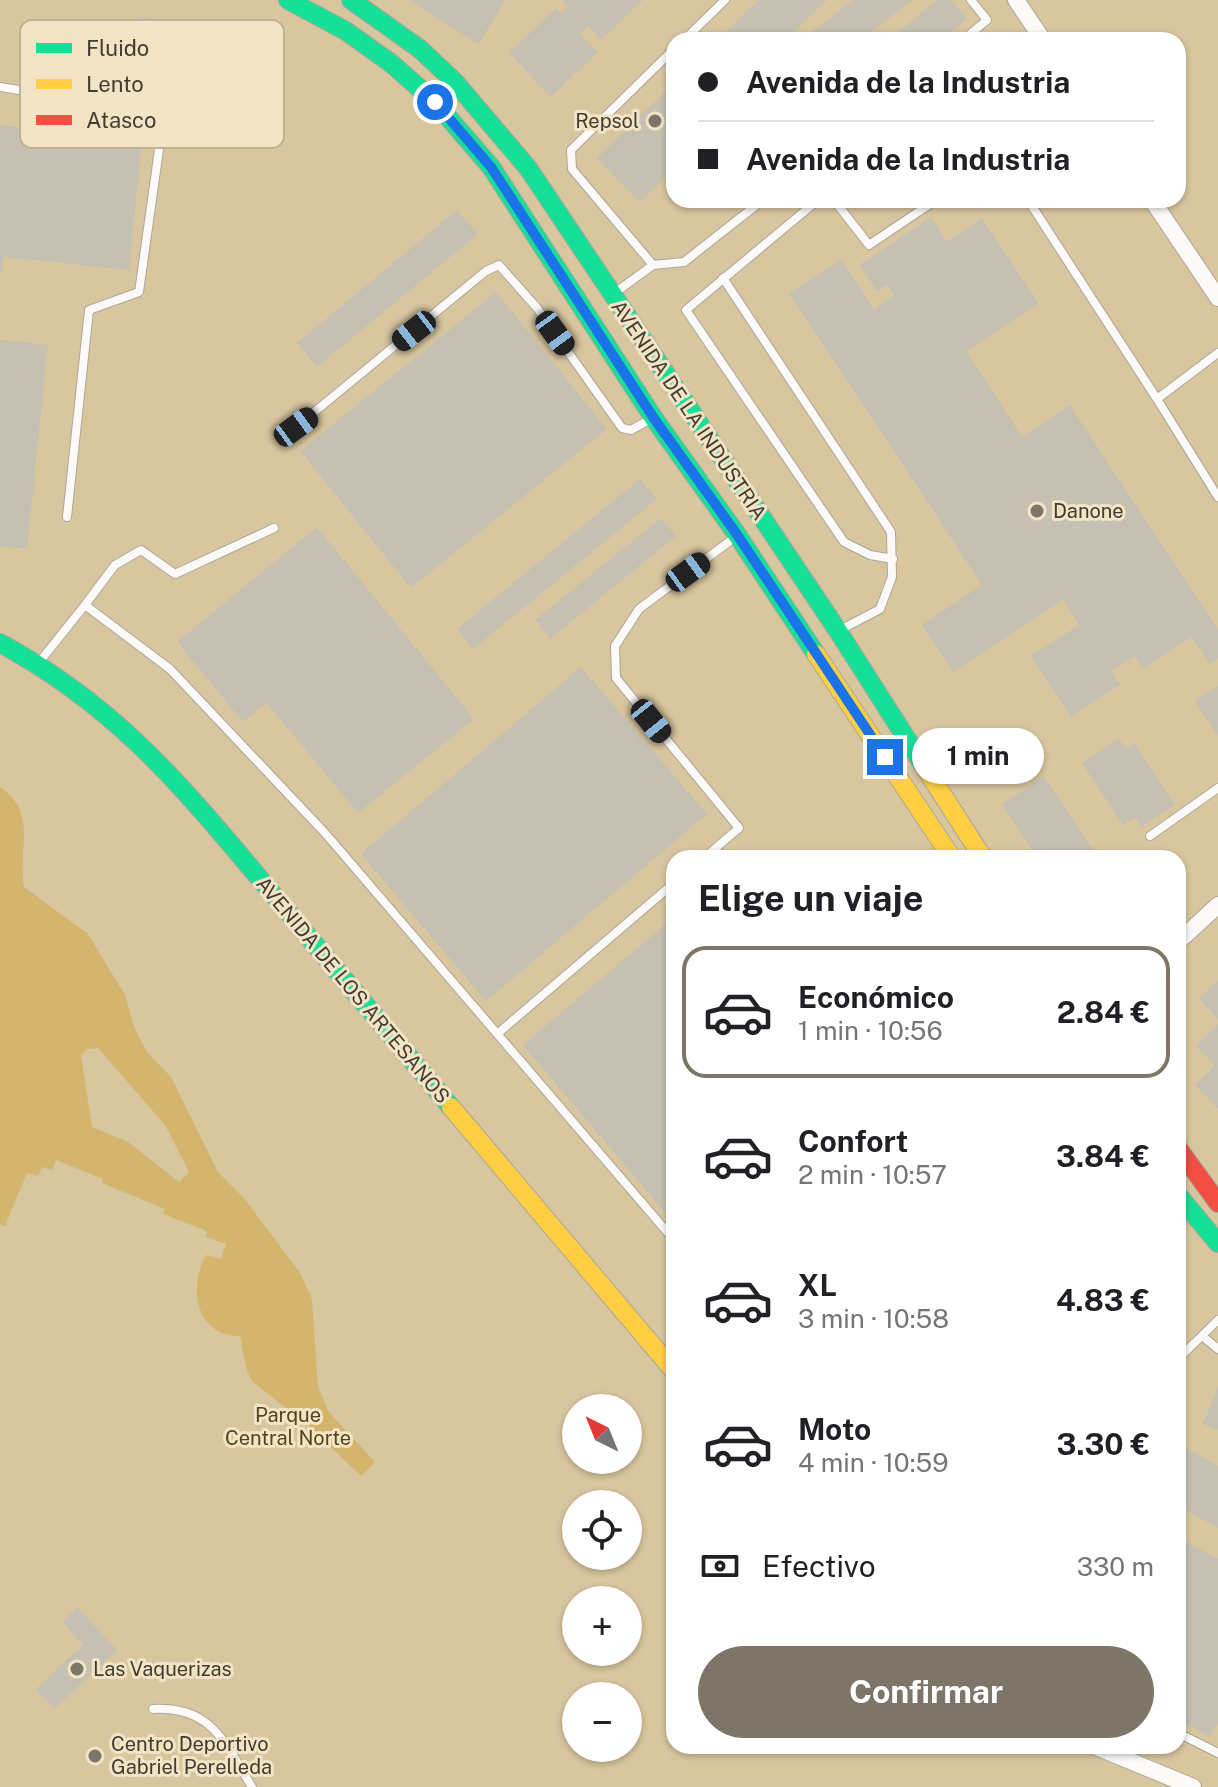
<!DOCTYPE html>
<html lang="es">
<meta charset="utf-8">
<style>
:root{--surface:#fff;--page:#f6f6f6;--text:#202124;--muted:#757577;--line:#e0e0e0;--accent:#7c7568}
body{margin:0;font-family:"Public Sans",sans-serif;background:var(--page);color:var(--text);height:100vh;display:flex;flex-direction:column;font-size:30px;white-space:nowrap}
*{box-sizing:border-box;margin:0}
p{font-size:26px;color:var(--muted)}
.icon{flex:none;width:44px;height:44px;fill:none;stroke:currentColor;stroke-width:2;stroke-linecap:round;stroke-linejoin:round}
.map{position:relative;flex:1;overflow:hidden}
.details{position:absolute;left:666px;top:850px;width:520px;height:904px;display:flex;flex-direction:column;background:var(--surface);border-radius:24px;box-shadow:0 2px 6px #0004}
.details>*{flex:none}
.hud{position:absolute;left:666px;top:32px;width:520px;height:176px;border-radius:24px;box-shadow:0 2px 6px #0004;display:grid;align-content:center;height:176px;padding:0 32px;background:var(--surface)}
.needle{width:52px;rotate:317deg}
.fabs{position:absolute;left:562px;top:1394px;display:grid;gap:16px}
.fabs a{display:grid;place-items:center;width:80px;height:80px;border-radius:50%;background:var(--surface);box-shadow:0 2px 6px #0004;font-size:40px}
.end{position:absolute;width:36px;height:36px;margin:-18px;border:10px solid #1a73e8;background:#fff;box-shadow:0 0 0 4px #fff}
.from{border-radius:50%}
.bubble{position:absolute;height:56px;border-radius:28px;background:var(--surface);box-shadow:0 2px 6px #0004;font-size:26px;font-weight:700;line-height:56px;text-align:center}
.car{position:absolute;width:24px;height:48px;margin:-24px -12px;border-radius:10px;box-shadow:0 0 6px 2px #0007;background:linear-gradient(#222 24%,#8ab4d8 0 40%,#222 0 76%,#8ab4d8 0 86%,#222 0)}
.hud b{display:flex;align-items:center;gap:28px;height:76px;font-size:30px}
.hud b+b{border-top:2px solid var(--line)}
.hud i{width:20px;height:20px;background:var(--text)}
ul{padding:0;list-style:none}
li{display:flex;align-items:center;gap:24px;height:132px;margin:0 16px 12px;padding:0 16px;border:4px solid transparent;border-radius:24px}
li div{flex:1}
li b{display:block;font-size:30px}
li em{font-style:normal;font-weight:700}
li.active{border-color:var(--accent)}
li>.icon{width:72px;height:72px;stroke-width:1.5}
h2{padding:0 32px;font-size:36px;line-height:96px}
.pay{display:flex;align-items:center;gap:20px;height:88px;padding:0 32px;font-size:30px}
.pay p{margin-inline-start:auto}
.cta{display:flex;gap:16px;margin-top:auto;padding:16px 32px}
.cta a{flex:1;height:92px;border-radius:48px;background:var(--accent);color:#fff;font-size:32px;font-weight:700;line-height:92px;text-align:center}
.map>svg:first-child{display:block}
</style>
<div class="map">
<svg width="1218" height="1787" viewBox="0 0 1218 1787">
<rect width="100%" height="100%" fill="#e8e0d0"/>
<!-- green -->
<path fill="#d8c69f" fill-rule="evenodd" d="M0,0H1218V1787H0ZM674,40H1178V200H674ZM674,858H1178V1746H674ZM576,1408H628V1460H576ZM576,1504H628V1556H576ZM576,1600H628V1652H576ZM576,1696H628V1748H576Z"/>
<!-- water -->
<path fill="#d4b56e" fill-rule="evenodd" d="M0,787C39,813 17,850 24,887L88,934L125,995L134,1027L147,1052L171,1077L218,1172L244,1198L300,1273L312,1299L318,1387L329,1412L375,1462L361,1476L312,1429L252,1381L246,1368L240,1336C195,1336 188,1287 206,1255L221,1259L226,1244L206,1237L207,1231L163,1214L165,1209L102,1183L103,1179L56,1160L52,1170L42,1167L38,1176L27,1173L5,1226L0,1224ZM98,1048L165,1125L189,1172L179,1182L128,1142L92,1127L81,1055L87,1049Z"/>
<!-- building -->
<path fill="#c6c0b3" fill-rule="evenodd" d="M409,0H506L478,44Z
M562,0H643L601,40L588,26L580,34L598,52L551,97L509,53L556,8L560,13L568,6Z
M759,0H827L786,40H718Z
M853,0H912L861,40H808L806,37Z
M937,0H951L967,19L943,40H889Z
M139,17L208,24L201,92L151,87L145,93L136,92L126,79L127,71L134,67ZM158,39L171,40L184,56L183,70L169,68L156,52Z
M674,83V169L640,202L597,158Z
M0,125L142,140L129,270L4,257L0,276Z
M457,210L478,234L317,367L297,343Z
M931,217L947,242L982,218L1039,303L966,351L1022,437L1070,405L1218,629V658L1210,664L1192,637L1143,669L1134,656L1111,671L1120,685L1071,717L1031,656L1079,625L1063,600L953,672L922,625L982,585L789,293L841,259L874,309L894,295L887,285L877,291L859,265Z
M496,292L607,429L411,588L300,451Z
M0,340L48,345L27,549L0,546Z
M640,479L657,499L473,649L457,629Z
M661,518L676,536L550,639L535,620Z
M317,527L474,719L358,813L267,703L243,722L177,642Z
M581,667L707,814L486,1001L361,854Z
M1218,686V736L1195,701Z
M1119,739L1126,749L1134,743L1175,805L1141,827L1135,818L1123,825L1082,763Z
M1044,776L1099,858H1037L1002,804Z
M674,917V1223L523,1045Z
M1218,981V1019L1199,999Z
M1218,1024V1109L1195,1085L1215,1066L1196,1045Z
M1218,1387V1430L1203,1424Z
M1178,1443L1218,1466V1528L1178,1506Z
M1178,1537L1218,1559V1724L1210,1737L1178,1719Z
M77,1607L117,1650L54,1709L36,1689L83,1645L62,1622Z"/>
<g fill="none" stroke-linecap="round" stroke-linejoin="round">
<!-- lane casing -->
<g stroke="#aca699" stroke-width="10">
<path id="lane" d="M684,40L725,0
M963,40L987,20L971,0
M0,87L164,114L139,292L89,310L67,517
M818,200L686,310L844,542L870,555L893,559
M834,200L869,245L936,200
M1028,200L1157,399
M653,265L572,169L571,150L674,49
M723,278L891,532L892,577L880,609L842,629
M616,292L653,265L684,262L763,200
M1218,353L1157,399L1218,497
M296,427L486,271L499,265L537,308L622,428L631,430L649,420
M85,605L115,565L141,550L175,574L274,528
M41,660L85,605L170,669L325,833L674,1240
M1150,836L1218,788
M704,858L739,828L616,678L615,646L639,609L734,538
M497,1034L674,883
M1202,1336L1218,1349
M1178,1359L1218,1320
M153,1709C212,1706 225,1743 252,1787
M1178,1733L1218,1753"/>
</g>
<!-- street casing -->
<g stroke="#aca699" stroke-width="18">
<path id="street" d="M1016,0L1043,40
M1152,200L1218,298
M1178,942L1218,905
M1094,1746L1193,1787"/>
</g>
<!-- fast casing -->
<g stroke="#aca699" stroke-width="20">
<path id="fast" d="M288,0L346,31L392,64L435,102L491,167L653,417L738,536L816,654
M351,0L420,49L455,82L528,168L838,631L924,766
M0,643C120,708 185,790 271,892C331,964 391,1035 451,1107
M1178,1195L1218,1243"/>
</g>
<!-- slow casing -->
<g stroke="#aca699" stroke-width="20">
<path id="slow" d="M816,654L952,858
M924,766L983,858
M451,1107L674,1371"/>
</g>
<!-- jam casing -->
<g stroke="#aca699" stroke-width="20">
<path id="jam" d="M1178,1148L1218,1203"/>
</g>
<!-- lane -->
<use href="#lane" stroke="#fcfaf8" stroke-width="8"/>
<!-- street -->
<use href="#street" stroke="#fcfaf8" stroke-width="16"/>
<!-- fast -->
<use href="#fast" stroke="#16e098" stroke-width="18"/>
<!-- slow -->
<use href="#slow" stroke="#ffcf43" stroke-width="18"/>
<!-- jam -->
<use href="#jam" stroke="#f24e42" stroke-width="18"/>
</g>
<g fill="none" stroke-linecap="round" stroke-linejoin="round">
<!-- route -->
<path stroke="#1a73e8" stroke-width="10" d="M435,102L491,167L653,417L738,536L885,757"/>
</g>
<!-- markers -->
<g fill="#7c7568" stroke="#f2e4c5" stroke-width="3">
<circle cx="655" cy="121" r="8"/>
<circle cx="1037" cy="511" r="8"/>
<circle cx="77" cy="1669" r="8"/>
<circle cx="95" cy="1756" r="8"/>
</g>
<g text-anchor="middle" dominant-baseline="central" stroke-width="6" stroke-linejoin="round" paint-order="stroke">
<!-- poi labels -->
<g font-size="20" fill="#423c30" stroke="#f2e4c5" text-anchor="start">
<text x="639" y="121" text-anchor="end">Repsol</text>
<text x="1053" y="511">Danone</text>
<text x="93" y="1669">Las Vaquerizas</text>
<text x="111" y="1744">Centro Deportivo<tspan x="111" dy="23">Gabriel Perelleda</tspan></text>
</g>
<!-- street labels -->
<g font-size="20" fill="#423c30" stroke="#f2e4c5">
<text transform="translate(689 410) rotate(56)">AVENIDA DE LA INDUSTRIA</text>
<text transform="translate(353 990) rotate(50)">AVENIDA DE LOS ARTESANOS</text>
</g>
<!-- park labels -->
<g font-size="20" fill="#55431c" stroke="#f2e4c5">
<text x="288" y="1415">Parque<tspan x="288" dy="23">Central Norte</tspan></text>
</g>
</g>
<!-- legend -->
<rect x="20" y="20" width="264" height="128" rx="12" fill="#f2e4c5" stroke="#bdb298" stroke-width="2"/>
<rect x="36" y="43" width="36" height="10" fill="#16e098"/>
<rect x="36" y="79" width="36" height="10" fill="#ffcf43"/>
<rect x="36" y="115" width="36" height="10" fill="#f24e42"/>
<g font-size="22" fill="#423c30">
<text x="86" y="56">Fluido</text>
<text x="86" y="92">Lento</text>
<text x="86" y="128">Atasco</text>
</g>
</svg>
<div class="fabs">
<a><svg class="needle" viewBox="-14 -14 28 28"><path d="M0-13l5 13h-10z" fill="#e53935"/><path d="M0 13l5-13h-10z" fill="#757577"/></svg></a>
<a><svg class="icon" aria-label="locate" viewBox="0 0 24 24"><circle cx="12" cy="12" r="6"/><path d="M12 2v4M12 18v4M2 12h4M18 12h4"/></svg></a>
<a>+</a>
<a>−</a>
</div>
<i class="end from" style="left:435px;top:102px"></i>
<i class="end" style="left:885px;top:757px"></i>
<div class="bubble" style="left:912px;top:728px;width:132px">1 min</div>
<i class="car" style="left:414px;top:331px;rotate:232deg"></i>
<i class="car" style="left:555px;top:333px;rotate:144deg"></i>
<i class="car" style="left:296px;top:427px;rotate:54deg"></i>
<i class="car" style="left:688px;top:572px;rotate:54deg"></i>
<i class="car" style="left:651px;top:721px;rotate:141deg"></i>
<div class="hud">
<b><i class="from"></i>Avenida de la Industria</b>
<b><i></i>Avenida de la Industria</b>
</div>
<section class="details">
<h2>Elige un viaje</h2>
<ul>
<li class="active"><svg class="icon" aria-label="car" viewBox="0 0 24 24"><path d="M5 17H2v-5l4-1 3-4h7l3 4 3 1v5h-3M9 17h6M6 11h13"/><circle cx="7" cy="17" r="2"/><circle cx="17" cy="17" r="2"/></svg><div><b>Económico</b><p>1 min · 10:56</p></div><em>2.84 €</em></li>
<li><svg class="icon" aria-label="car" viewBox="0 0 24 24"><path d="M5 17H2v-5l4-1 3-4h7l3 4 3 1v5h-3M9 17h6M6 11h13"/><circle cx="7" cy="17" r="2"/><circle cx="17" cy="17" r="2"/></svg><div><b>Confort</b><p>2 min · 10:57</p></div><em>3.84 €</em></li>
<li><svg class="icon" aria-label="car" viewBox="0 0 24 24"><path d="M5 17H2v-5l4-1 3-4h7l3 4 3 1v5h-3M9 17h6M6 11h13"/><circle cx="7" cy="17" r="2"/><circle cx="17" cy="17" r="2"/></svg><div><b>XL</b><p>3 min · 10:58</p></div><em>4.83 €</em></li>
<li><svg class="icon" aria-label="car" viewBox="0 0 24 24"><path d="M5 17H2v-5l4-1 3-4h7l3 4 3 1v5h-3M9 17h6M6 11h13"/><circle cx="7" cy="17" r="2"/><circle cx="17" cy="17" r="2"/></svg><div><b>Moto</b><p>4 min · 10:59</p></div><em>3.30 €</em></li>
</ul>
<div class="pay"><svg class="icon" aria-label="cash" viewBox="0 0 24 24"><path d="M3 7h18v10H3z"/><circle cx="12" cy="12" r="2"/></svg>Efectivo<p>330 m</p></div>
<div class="cta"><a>Confirmar</a></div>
</section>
</div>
